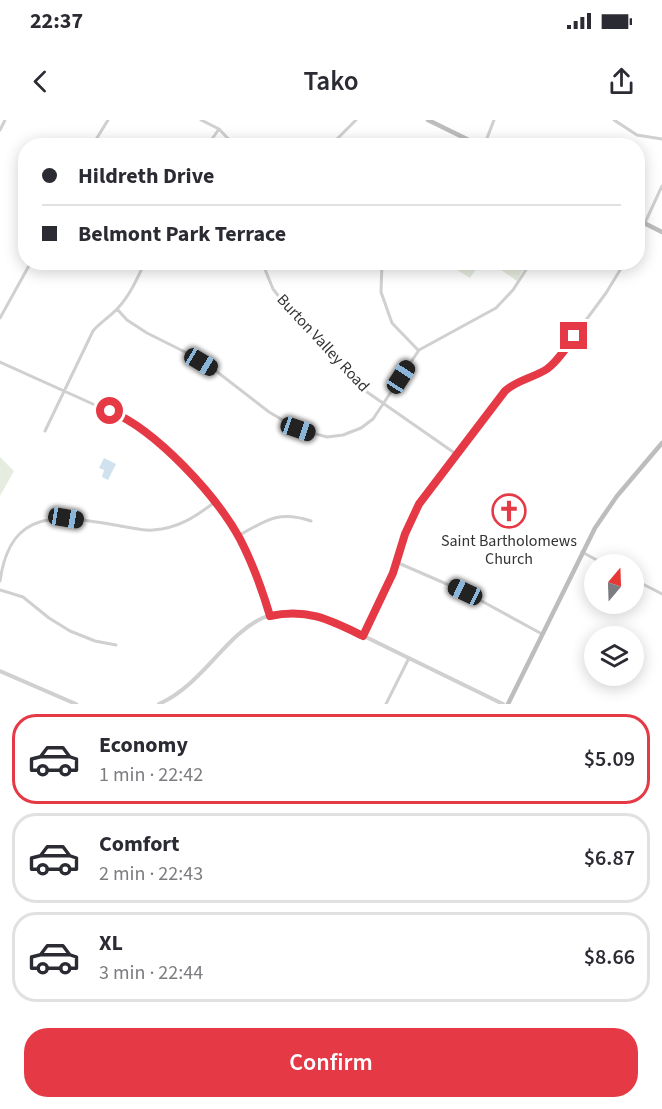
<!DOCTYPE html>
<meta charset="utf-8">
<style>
:root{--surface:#fff;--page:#f7f7f7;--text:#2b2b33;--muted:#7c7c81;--line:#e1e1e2;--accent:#e63946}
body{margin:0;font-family:"Source Sans 3",sans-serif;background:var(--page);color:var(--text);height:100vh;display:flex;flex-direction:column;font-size:22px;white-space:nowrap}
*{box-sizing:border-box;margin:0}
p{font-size:20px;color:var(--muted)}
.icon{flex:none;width:33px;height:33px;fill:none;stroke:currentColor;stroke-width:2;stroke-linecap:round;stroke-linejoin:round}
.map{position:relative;height:584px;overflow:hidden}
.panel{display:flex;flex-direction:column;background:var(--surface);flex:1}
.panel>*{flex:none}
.guide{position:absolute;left:18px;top:18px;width:627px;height:132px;border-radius:24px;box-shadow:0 3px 15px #0003;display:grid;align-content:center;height:132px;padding:0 24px;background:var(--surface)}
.needle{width:39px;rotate:19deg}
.tools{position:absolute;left:584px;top:434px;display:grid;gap:12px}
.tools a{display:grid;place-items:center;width:60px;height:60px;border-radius:50%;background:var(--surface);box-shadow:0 3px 15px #0003;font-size:30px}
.end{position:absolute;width:27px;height:27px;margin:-14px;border:8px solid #e63946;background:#fff;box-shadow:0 0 0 3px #fff}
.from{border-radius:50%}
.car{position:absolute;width:18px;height:36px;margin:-18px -9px;border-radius:8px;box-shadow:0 0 4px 2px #0007;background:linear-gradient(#222 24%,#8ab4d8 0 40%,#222 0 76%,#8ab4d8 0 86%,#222 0)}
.guide b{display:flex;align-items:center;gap:21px;height:57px;font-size:22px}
.guide b+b{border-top:2px solid var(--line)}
.guide i{width:15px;height:15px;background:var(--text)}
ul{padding:10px 0 0;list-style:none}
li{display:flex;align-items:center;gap:18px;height:90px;margin:0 12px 9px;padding:0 12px;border:3px solid var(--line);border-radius:24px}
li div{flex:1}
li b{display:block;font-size:22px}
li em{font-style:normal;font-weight:600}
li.on{border-color:var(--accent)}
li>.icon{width:54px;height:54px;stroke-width:1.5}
.action{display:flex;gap:12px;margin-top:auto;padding:12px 24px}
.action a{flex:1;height:69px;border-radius:24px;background:var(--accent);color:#fff;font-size:24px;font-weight:600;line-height:69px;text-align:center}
.status{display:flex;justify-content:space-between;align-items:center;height:42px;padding:0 30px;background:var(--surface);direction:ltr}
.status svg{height:16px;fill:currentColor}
header{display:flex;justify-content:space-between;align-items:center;height:78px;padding:0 24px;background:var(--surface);font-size:27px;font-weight:600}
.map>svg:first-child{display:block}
</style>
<div class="status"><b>22:37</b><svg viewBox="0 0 49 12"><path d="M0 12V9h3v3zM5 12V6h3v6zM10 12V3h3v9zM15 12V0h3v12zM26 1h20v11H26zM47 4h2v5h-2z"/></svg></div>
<header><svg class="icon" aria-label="back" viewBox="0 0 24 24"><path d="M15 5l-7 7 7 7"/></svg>Tako<svg class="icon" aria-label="share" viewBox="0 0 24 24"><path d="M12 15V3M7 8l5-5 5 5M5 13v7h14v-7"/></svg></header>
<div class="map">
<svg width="662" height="584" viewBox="0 0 662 584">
<rect width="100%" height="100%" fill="#fff"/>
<!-- green -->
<path fill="#e6ecdf" d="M450,143H480L470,158L451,146Z
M491,143H527L517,161Z
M0,337L14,351L0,376Z"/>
<!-- water -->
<path fill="#cfe2ee" d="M104,338L116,344L108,360L102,357L104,350L99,348Z"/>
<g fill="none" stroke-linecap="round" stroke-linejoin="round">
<!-- minor -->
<path stroke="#d0d0d0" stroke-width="3" d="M201,0L219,9L235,26
M614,0L637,15L662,19
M0,10L5,0
M92,26L108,0
M207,26L219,9
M330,26L356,0
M484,26L494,0
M638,118L662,66
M262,142L273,169L292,193L367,272L456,334
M382,142L381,172L392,203L418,230
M117,189L127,200L147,213L185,232L216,251L269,292L298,309L327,317L343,315L361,308L373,299L419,230L496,188L513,170L531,142
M0,198L31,142
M0,242L115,294L160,323L215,382L238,416L256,451L270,496
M45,311L93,211C100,202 110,197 118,188C130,175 137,159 145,142
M238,416C266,400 279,390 311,401
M582,432L604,444
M396,442L465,472L542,514
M633,459L662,474
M0,461C11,382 66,397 126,407C134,408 144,411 153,410C179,408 195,397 215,382
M0,470L23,477L49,498L70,511L95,521L116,525
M363,516L388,464L405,414L419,384L505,271L519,261L546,249L558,238L606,173L625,142
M386,584L409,538"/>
<!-- tertiary -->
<path stroke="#d0d0d0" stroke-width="4" d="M0,551L76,584
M159,584C226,553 239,463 333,501L503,584"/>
<!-- secondary -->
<path stroke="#bdbdbd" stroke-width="4.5" d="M428,0L481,26
M638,100L662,112
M508,584L595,408L617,376L662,323"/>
</g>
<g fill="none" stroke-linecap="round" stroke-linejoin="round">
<!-- route -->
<path stroke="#e63946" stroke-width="8" d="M110,291C156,310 216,375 240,419C253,444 262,469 270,496C308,488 330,500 363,516L393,453L405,414L419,384L505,271C517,260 533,258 547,249C558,241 566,228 574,216"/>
</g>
<!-- icons -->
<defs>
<g id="church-ring" transform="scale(1.725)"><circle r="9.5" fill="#fff" stroke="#e63946" stroke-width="1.5"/><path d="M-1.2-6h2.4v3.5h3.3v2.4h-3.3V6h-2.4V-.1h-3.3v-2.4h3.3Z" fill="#e63946"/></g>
</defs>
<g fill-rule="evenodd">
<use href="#church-ring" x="509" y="391"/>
</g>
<g text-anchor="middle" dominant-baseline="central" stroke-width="6" stroke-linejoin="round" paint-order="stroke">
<!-- street labels -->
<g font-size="16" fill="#333" stroke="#fff">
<text transform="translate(323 223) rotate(47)">Burton Valley Road</text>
</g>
<!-- poi labels -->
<g font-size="16" fill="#333" stroke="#fff">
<text x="509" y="421">Saint Bartholomews<tspan x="509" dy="18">Church</tspan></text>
</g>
</g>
</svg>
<div class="tools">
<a><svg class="needle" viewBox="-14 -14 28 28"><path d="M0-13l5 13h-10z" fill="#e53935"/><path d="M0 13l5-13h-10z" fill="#7c7c81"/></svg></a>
<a><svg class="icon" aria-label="layers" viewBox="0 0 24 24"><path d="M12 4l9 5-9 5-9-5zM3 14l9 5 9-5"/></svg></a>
</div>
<i class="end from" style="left:110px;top:291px"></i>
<i class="end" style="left:574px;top:216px"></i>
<i class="car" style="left:201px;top:242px;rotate:121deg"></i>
<i class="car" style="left:401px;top:257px;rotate:33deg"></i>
<i class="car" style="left:298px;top:309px;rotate:109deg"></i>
<i class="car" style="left:66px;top:398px;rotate:99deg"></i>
<i class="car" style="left:465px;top:472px;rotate:295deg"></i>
<div class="guide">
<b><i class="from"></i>Hildreth Drive</b>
<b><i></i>Belmont Park Terrace</b>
</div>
</div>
<section class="panel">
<ul>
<li class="on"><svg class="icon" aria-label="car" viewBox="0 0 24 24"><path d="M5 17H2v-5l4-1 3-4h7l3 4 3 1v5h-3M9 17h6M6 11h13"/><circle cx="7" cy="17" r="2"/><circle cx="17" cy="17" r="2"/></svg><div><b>Economy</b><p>1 min · 22:42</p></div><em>$5.09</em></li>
<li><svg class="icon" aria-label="car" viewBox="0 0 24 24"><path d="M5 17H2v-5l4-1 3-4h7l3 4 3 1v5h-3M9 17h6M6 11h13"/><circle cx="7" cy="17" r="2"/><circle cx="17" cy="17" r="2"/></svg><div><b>Comfort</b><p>2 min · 22:43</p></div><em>$6.87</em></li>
<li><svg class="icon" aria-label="car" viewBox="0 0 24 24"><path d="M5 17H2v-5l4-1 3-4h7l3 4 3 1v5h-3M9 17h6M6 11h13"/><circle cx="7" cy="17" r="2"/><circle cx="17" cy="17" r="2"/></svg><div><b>XL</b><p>3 min · 22:44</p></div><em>$8.66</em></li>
</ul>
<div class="action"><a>Confirm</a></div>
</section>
